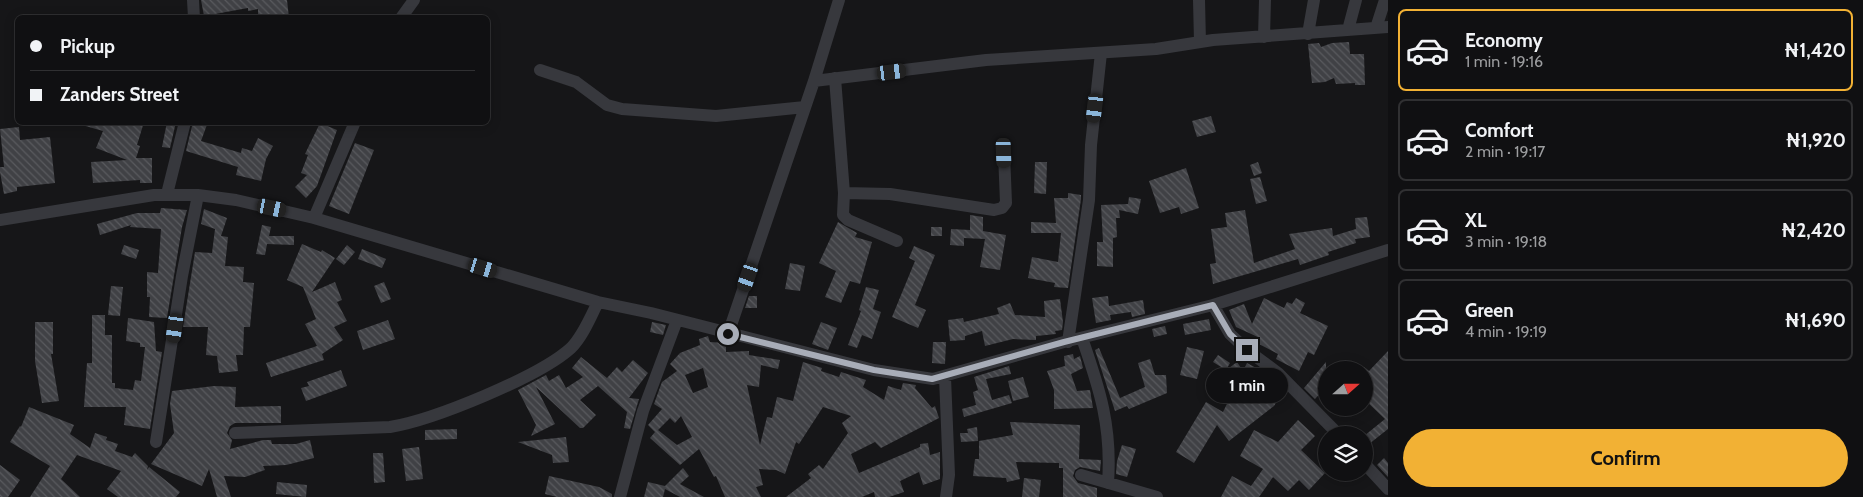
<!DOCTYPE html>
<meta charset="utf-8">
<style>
:root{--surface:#101012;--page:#1e1e20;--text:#f1f3f6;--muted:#9c9d9f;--line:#303032;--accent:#f2b134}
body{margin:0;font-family:Cabin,sans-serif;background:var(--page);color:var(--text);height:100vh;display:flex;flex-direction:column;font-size:19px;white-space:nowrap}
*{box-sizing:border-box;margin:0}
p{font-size:16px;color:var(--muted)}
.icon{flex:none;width:28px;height:28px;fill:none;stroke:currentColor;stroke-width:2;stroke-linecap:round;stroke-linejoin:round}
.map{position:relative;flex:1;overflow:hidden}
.drawer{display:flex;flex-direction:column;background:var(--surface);width:475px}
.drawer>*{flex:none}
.hud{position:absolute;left:15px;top:15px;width:475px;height:110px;border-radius:8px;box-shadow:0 2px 12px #0003,0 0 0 1px var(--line);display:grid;align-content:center;height:110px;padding:0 15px;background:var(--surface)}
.needle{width:32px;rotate:69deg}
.buttons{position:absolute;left:1318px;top:361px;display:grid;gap:10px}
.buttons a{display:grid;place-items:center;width:55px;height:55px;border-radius:50%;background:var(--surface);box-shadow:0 2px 12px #0003,0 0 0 1px var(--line);font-size:25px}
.end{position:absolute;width:22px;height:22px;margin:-11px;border:6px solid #a8adb8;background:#111;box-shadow:0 0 0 2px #111}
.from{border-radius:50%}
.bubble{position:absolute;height:35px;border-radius:18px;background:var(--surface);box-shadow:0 2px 12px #0003,0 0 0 1px var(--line);font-size:16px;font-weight:800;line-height:35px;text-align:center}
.car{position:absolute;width:15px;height:30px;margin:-15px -8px;border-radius:6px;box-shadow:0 0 4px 1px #0007;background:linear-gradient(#222 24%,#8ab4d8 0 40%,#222 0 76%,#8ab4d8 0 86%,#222 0)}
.hud b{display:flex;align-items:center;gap:18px;height:48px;font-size:19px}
.hud b+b{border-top:1px solid var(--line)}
.hud i{width:12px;height:12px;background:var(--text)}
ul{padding:9px 0 0;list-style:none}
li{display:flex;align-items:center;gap:15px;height:82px;margin:0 10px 8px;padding:0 5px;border:2px solid var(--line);border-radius:8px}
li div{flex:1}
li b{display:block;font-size:19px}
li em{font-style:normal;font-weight:800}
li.current{border-color:var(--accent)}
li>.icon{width:45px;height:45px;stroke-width:1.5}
.action{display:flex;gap:10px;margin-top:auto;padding:10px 15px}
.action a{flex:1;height:58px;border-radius:30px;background:var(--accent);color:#111;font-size:20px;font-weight:800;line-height:58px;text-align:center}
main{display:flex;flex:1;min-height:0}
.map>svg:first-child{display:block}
</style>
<main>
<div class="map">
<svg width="1388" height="497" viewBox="0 0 1388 497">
<defs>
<pattern id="building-back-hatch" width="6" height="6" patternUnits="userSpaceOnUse" patternTransform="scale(1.25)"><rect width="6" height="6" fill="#404145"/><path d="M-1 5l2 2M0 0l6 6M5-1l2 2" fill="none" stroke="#595a5e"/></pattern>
</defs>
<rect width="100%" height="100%" fill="#161618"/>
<!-- building -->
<path fill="url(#building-back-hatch)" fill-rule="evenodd" d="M201,0H287L289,18H258V9L248,11V8L204,16Z
M1349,42L1350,54H1364L1365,85H1355V83L1336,84L1334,78L1325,82L1312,83L1308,44L1319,43L1321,47L1332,43Z
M1211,116L1216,132L1197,137L1192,121Z
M83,122H144L137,145L140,146L136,158H152V183H140V180L93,183L91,162L127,160L96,148L103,131L82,125Z
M167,122H176L170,148L162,147Z
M193,122H208L201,141L241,153L242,148L252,151L258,138L273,146L266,159L261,181L236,175L238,167L186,151Z
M320,123L337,130L317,186L306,198L295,187L307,175L301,173L308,155L305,154Z
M19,127L20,140L50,137L55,183L17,187V191L4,194L0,172V167H4L0,129Z
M355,143L374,150L349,214L329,206Z
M1035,162H1047L1046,194L1034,193Z
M1258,162L1262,173L1254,176L1250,165Z
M1186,168L1199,208L1181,214L1179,207L1160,213L1149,181Z
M1260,177L1267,201L1256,204L1250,179Z
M1068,193L1081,195V199L1068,288L1054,287L1055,283L1028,278L1032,257L1058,262L1061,233H1031V222L1056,223L1054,198H1068Z
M1129,197L1141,199L1138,214L1119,210L1120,218H1116L1117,237L1113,238V267L1097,266V242H1103L1101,205L1128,204Z
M161,208L187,210L182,227L167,318L149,317L150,297H147V272L158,273L161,229L130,227L131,225L100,235L97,224L137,213H160Z
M204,209L227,218L221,236L228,237L225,266L244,267L243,282L254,283L250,327H244L243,355H236L238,371L219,373L217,356L206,355L208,327H183L195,252L212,253L215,229L201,224Z
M1245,210L1254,263L1295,249L1289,234L1332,228L1333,236L1356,229L1355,218L1367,217L1370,237L1355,239L1356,243L1328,252L1329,255L1300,265L1298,259L1213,284L1210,264L1216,263L1211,229L1227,227L1225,213Z
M970,215L983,217V231L1006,235L1000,270L980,267L985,239L964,238V246L950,245L951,229L970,230Z
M838,222L857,233L855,237L872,242L860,284L850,281L841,303L825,297L836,271L819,263Z
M262,225L271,227L269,236H294V245L267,244L265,255L256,254Z
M931,227H942V236H931Z
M302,244L321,252L322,250L335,258L312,292L335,282L342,300L337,302L347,321L334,327L343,340L322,354L324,360L271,377L266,363L317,346L305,324L316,319L303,287L287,280Z
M124,245L139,250L136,259L121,254Z
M347,245L355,252L344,265L336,259Z
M914,246L935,255L915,305L926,310L918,328L892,317L915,261L909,258Z
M362,249L386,259L382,268L358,259Z
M790,263L805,266L800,291L785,289Z
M384,282L391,299L381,303L374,286Z
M111,286L123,287L120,316L108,315Z
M866,287L879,290L873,309L881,312L872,339L862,335L857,348L848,345L861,311L859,310Z
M749,296H757V308H745Z
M1108,296L1109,306L1143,300L1145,314L1132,317L1131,312L1110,315L1111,320L1096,323L1092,298Z
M1264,298L1284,308L1287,302L1292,304L1296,298L1305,303L1300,313L1328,326L1314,355L1308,352L1299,371L1276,359L1278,354L1257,343L1260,338L1236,327L1229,310L1244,304L1252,324Z
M1060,299L1063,322L1062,330L1055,331L1056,334L1036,336V340L1013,339L985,346L982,331L965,336V340L950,341L948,320L963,318L964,322L999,314L997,308L1010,303L1015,315L1045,317L1044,301Z
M92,315H105V335H112V383H115V388L133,390L135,380L141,381L145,347H140V343L126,341L128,318L154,322L156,351L162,352L150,429L124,425L126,407H84L87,363H92Z
M1209,319L1211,330L1185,335L1183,324Z
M388,320L395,339L363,350L357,331Z
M35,322H53V354H51L59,401L42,403L35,361Z
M652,322L666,325L663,335L650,332Z
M821,322L837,328L828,350L812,344Z
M1165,326L1167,334L1154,337L1152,329Z
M708,336L710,342L726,343V352L749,351V355L780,360L778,369L761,365L759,387L747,385L760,445L767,417L772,418L777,397L793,401L803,362L822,368L821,371L839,377L841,372L866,380L863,387L884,400L888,386L901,390L903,383L916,385L915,388L932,408L935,406L939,418L881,448L875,442L851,454L859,473L920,447V444L928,443L930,455L940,452V479L923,485L919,472L900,481L904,492L889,497H875L874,492L862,497H786L811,478L808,474L819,465L823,469L848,433L842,423L851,416L823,407L799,444L796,442L785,474L776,470L759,469L763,485L756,487L761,497H725L716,476L714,477L699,449L680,465L650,438L655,432L648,425L662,409L654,404L662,382L677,371L670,364L680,353L700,345L699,339ZM703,368L708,387L693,393L685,375ZM681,416L692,437L677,445L658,430L670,418L675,423Z
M933,342H946L945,364L932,363Z
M1187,347L1204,351L1197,379L1180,375Z
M1099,348L1120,398L1145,387L1138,363L1150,359L1155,375H1166L1167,393L1129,409L1127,406L1115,411L1095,350Z
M1388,351V429L1364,448V436L1385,419L1364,399V367L1369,371Z
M1073,354L1074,359L1080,356L1083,368L1071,374L1077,391L1090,390L1093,408L1054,409V390L1047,371L1065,366L1064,356Z
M1218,355L1230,363L1226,370L1213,362Z
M581,357L607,378L617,367L622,372L633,360L648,373L629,398L639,399L630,429L624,428L627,412L598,386L580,400L596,415L583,428H580L536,387L555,424L531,436L536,425L518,390L546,375L549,381L559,375L566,388L583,377L572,368Z
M1237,362L1243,371L1247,363L1260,370L1259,373L1268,378L1264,386L1280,396L1274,406L1229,441L1217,425L1194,463L1176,452L1206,402L1223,412L1238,381L1229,368Z
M1326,362V387L1315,399L1304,388Z
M1009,366L1011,374L986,379L992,400L1009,395L1012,403L964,417L962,409L976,405L973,392L978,390L974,377Z
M341,370L347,386L306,401L301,388L309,386L307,382Z
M1023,377L1029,397L1013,401L1008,381Z
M214,386L236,387L235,407L281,406V423H235L230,426L227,433L232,440L230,449L263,440H271L272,444H296L310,440L314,458L286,465L263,466L265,470L245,477L224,476L231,497H217L209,469L202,486L151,464L174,433L170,404L172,391Z
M29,407L74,425L70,434L90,448L95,433L107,437L106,440L118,444L115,451L132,457L135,453L148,466L147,470L149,467L180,492L176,497H118L107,489L121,471L77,455L61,479L80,497H30L50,466L10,442L20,426L21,427Z
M1298,420L1315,436L1301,450L1325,473L1309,490L1299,480L1288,491L1273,477L1259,497H1221L1232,476L1251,486L1263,469L1240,456L1254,430L1278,442Z
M1010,422L1080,425L1079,459L1101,460L1100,471L1080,467L1075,470L1073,476L1078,483L1097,488V497H1063V468H1059V463L1016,462L1020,479L1007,482L1006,478L973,476L975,459H979V441L1013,435Z
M977,427L978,441L961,442L960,433H968L967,429Z
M457,429V439L425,440V430Z
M566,437L569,462L553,463L552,455L518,442Z
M1122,445L1136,449L1127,477L1116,474L1117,461Z
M419,447L423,479L406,481L402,449Z
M373,453H383L385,482L374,483Z
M1384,458L1388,463V477L1377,465Z
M0,465L20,480L8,497H0Z
M683,468L689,476L680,484L704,497H680L665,489L663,497H644L648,482L665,486Z
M549,476L599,487L612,494V497H557L545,494Z
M1024,478L1041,480L1039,497H1022Z
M277,482L307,485L306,497L276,494Z"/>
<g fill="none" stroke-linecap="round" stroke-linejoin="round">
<!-- minor -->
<path stroke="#37383d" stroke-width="12" d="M193,0L194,18
M1199,0L1200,42
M401,18L414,0
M1376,28L1385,0
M1348,30L1356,0
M1308,34L1314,0
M1264,37L1265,0
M540,70L576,82L607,105L622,109L716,116L805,107
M835,78L844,193L890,194L994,210L1002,208L1006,203L1004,153
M814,81L986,60L1156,49L1213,40L1388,27
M844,193L843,215L848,220L897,241
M167,194L185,122
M314,218L355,122
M0,220L154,195H198L236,200L314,218L598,302L651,313L874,370L933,379L1064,342L1213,305L1388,250
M1213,305L1230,334L1247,350L1278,373L1339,435
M728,334L814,81L839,0
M1082,338C1100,390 1112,427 1108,483
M1068,342L1089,200L1091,145L1101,53
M945,377L949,475L946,497
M235,433L390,427C433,420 539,377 571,348C583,336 591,316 598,302
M156,442L182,276L198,195
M1364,463L1388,489
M1081,475L1157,497
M620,497L643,411L677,320"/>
</g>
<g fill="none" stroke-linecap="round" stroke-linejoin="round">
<!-- route -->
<path stroke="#a8adb8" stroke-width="6" d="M728,334L874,370L932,379L1064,342L1213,305L1230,334L1247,350"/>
</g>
</svg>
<div class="buttons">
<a><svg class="needle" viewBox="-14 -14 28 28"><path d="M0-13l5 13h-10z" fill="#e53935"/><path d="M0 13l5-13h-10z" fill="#9c9d9f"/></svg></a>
<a><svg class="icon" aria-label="layers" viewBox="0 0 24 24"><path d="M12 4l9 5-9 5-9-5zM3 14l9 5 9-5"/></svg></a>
</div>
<i class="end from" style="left:728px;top:334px"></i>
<i class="end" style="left:1247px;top:350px"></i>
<div class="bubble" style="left:1206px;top:368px;width:82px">1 min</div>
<i class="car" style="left:892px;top:72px;rotate:83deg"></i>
<i class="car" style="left:1095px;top:108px;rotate:187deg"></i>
<i class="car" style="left:1004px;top:153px;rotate:178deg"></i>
<i class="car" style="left:272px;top:208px;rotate:102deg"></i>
<i class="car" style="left:483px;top:268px;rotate:107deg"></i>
<i class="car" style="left:748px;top:277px;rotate:199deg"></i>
<i class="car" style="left:175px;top:328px;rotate:188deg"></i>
<div class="hud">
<b><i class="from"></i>Pickup</b>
<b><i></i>Zanders Street</b>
</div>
</div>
<section class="drawer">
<ul>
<li class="current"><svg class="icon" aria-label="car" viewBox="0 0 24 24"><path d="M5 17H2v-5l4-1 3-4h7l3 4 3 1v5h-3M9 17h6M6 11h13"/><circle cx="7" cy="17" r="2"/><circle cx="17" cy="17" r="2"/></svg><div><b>Economy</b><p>1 min · 19:16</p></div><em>₦1,420</em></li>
<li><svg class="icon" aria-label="car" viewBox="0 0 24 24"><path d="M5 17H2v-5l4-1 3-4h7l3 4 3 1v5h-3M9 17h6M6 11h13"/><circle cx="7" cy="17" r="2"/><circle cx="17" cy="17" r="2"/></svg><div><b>Comfort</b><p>2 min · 19:17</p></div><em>₦1,920</em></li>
<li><svg class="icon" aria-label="car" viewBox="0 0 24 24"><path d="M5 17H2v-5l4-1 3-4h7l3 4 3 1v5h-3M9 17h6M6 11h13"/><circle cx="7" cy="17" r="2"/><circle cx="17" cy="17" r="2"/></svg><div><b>XL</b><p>3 min · 19:18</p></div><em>₦2,420</em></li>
<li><svg class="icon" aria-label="car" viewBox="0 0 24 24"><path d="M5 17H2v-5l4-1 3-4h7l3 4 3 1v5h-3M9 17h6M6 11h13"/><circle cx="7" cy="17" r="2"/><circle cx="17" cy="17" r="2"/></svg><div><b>Green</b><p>4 min · 19:19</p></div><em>₦1,690</em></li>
</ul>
<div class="action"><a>Confirm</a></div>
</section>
</main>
